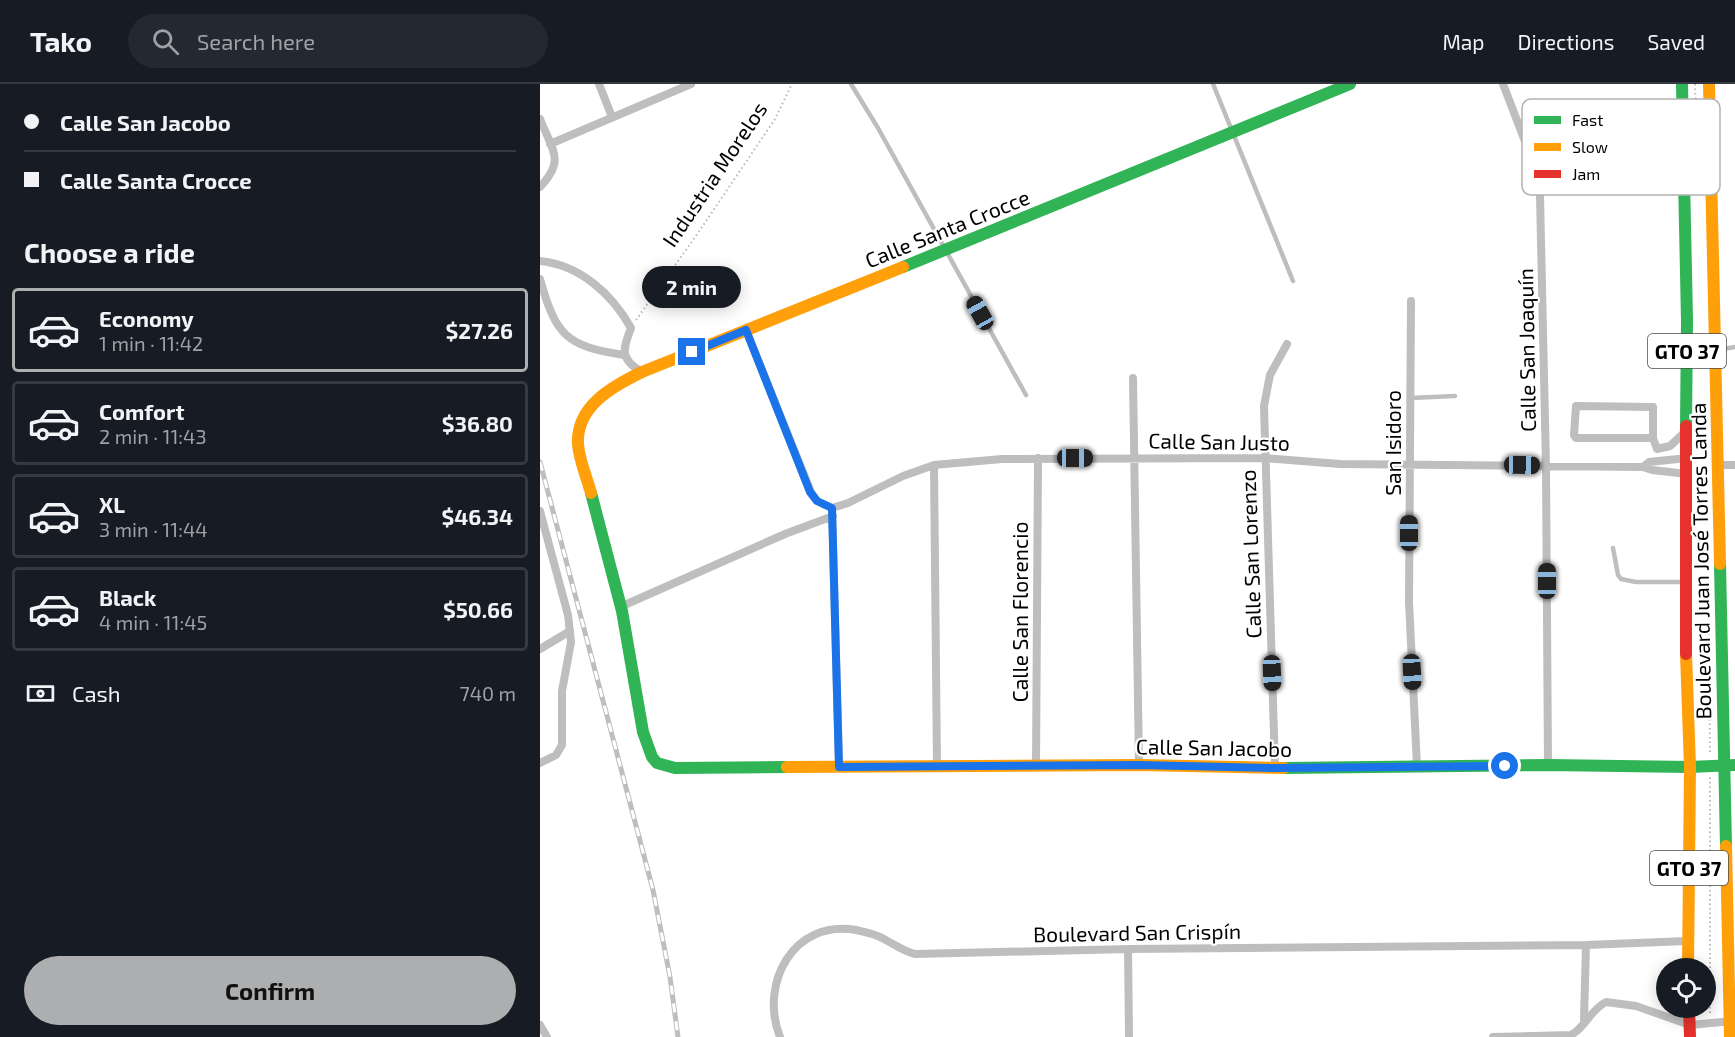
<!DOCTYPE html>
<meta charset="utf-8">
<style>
:root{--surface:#171b24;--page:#242831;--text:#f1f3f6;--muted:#9ea1a6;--line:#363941;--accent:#adaeaf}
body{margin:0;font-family:"Exo 2",sans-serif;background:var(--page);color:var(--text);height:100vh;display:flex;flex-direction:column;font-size:22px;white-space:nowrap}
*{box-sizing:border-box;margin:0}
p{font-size:20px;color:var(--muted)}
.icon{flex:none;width:33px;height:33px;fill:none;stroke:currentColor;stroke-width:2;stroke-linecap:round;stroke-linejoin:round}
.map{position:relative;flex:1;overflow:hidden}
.panel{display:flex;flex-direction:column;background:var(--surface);width:540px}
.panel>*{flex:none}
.hud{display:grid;align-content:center;height:132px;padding:0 24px;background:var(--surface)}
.fabs{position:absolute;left:1116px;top:874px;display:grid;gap:12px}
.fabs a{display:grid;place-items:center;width:60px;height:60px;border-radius:50%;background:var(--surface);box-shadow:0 3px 15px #0003;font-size:30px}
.end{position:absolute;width:27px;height:27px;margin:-14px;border:8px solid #1a73e8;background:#fff;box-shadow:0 0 0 3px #fff}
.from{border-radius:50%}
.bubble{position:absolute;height:42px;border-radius:21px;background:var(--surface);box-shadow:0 3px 15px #0003;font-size:20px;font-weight:700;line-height:42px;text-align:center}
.car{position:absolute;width:18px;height:36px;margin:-18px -9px;border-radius:8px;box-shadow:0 0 4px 2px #0007;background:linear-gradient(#222 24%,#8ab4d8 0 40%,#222 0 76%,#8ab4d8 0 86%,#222 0)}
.hud b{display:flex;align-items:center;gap:21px;height:57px;font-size:22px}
.hud b+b{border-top:2px solid var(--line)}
.hud i{width:15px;height:15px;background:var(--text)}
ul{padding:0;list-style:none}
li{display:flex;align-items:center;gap:18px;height:84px;margin:0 12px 9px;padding:0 12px;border:3px solid var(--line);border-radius:6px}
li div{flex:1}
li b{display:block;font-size:22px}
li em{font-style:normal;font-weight:700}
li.current{border-color:var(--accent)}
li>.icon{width:54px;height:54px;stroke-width:1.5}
h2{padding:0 24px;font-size:27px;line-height:72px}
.pay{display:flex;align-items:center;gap:15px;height:66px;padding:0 24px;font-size:22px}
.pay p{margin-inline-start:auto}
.cta{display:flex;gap:12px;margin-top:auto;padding:12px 24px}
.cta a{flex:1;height:69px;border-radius:36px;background:var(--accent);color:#111;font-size:24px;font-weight:700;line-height:69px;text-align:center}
header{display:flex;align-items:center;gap:36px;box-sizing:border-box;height:84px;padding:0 30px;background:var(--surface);border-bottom:2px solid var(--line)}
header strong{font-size:28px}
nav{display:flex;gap:33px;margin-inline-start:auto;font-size:21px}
.search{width:420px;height:54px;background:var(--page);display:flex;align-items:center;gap:15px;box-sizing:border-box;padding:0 21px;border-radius:33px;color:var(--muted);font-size:22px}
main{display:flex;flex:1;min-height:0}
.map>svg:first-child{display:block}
</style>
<header>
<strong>Tako</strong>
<div class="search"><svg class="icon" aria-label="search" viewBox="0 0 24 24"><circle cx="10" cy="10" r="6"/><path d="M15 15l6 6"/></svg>Search here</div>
<nav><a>Map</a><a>Directions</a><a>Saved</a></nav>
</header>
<main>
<section class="panel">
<div class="hud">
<b><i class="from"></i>Calle San Jacobo</b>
<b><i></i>Calle Santa Crocce</b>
</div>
<h2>Choose a ride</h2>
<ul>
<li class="current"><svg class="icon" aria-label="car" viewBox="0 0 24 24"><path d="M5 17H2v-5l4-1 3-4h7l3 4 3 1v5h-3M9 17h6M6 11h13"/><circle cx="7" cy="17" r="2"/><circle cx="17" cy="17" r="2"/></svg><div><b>Economy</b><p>1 min · 11:42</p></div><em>$27.26</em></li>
<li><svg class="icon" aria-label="car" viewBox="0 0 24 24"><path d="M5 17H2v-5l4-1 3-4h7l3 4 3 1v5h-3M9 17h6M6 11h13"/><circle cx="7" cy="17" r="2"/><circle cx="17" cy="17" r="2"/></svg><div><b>Comfort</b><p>2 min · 11:43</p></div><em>$36.80</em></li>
<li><svg class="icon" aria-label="car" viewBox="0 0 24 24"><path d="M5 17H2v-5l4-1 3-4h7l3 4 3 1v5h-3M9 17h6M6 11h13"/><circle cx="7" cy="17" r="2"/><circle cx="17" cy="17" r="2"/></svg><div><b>XL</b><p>3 min · 11:44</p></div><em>$46.34</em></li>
<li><svg class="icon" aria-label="car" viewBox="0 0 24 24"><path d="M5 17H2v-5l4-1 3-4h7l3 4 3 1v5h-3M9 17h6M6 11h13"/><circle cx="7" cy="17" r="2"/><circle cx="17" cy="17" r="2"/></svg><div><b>Black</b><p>4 min · 11:45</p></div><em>$50.66</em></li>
</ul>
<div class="pay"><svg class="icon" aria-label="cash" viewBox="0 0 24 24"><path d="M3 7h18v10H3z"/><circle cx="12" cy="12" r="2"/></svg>Cash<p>740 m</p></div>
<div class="cta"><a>Confirm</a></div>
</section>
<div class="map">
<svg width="1195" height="953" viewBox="0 0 1195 953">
<rect width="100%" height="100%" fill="#fff"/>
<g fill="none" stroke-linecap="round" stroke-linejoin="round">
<!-- path -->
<path stroke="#b9b9b9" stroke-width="2" stroke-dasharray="1.5 3" stroke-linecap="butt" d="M1155,0L1157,65
M96,236L158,149L235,35L252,0
M1169,545L1170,671
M1170,929V692"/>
<!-- lane -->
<path stroke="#bebebe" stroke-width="4.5" d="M311,0L338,44L486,311
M673,0L753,197
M1177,266L1195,263
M870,314L915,312
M1073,464L1078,491L1081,495L1096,498H1143"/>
<!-- street -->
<path stroke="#bebebe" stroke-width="8" d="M59,0L72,33
M963,0L996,86L1000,112L1006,382L1008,681
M0,35C12,66 26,76 0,103
M10,60L151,0
M0,177C40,181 72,210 91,244C83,265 79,275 102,288
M0,195C16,251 25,262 84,271
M871,217L869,518L877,682
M206,246L271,408L277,417L292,424L308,419L363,392L394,381L462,375L725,374L800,380L1103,383L1112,386L1147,390
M593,294L599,681
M1113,354H1036L1034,351L1036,322L1113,323V354L1117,365L1130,362L1146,347
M394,381L397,683
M1177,381H1195
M1103,383L1109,378L1148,374
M292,424L299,683
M0,427L28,531L31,558L22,607V661L16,671L0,679
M80,523L245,450L293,432
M0,565L30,547
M496,682L498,374
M735,684L724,322L730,291L747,260
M588,865L589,953
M1044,936L1046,861
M0,941L7,953
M240,953C219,900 253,835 316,846C324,848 335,850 342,854C354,860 363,867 375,870L588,865L1046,861L1147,857
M953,953L1031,951C1046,943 1050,926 1066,918L1096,922L1150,941L1193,937"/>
<!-- fast -->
<path stroke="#30b455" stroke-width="12" d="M1142,0L1147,236L1146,342
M363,183L810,0
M51,409L82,527L103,648L112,673L117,679L135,684L247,683
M1180,480L1186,762
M744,684L1008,681L1150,683L1195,681"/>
<!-- slow -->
<path stroke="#ff9f0a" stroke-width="12" d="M1169,0L1180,480
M51,409C47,394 39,376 38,360C36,322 73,302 102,288L363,183
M1146,570L1150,683L1148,885
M247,683L599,681L744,684
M1186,762L1190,953"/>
<!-- jam -->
<path stroke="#e5322d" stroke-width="12" d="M1146,570V342
M1149,924L1150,953"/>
<!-- rail casing -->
<g stroke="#bebebe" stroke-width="5">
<path id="rail" d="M0,378L113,806L130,893L138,953"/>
</g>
<!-- rail -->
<use href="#rail" stroke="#fff" stroke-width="3" stroke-dasharray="9" stroke-linecap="butt"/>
</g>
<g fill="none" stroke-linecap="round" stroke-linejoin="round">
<!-- route -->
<path stroke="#1a73e8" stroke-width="8" d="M152,268L206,246L270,408L277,417L292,424L299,683L599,681L735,684L965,682"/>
</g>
<g text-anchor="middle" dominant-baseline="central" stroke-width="4.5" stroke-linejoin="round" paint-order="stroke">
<!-- shield labels -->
<g fill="#fff" stroke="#4c4c4c" stroke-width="1.5">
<rect x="1108" y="250" width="78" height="34" rx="4.5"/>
<rect x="1110" y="767" width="78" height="34" rx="4.5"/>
</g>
<g font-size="20" font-weight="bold" fill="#000">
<text x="1147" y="267">GTO 37</text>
<text x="1149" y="784">GTO 37</text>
</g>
<!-- street labels -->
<g font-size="21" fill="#000" stroke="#fff">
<text transform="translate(174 90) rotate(-56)">Industria Morelos</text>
<text transform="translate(407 144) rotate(-22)">Calle Santa Crocce</text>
<text transform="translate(986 266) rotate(-91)">Calle San Joaquín</text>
<text transform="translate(679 357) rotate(1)">Calle San Justo</text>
<text transform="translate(852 359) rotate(-90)">San Isidoro</text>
<text transform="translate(710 470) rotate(-92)">Calle San Lorenzo</text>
<text transform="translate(1160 477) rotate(-91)">Boulevard Juan José Torres Landa</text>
<text transform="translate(479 528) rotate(-90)">Calle San Florencio</text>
<text transform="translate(674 663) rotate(1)">Calle San Jacobo</text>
<text transform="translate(597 848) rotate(-1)">Boulevard San Crispín</text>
</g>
</g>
<!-- legend -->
<rect x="982" y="15" width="198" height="96" rx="9" fill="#fff" stroke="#b2b2b2" stroke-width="1.5"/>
<rect x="994" y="32" width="27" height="8" fill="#30b455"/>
<rect x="994" y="59" width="27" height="8" fill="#ff9f0a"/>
<rect x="994" y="86" width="27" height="8" fill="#e5322d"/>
<g font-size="16" fill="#000">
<text x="1032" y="42">Fast</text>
<text x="1032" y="69">Slow</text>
<text x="1032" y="96">Jam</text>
</g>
</svg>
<div class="fabs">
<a><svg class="icon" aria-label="locate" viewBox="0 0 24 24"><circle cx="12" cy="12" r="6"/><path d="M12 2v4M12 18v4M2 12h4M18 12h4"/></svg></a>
</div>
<i class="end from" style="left:965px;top:682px"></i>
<i class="end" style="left:152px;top:268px"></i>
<div class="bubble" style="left:102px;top:182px;width:99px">2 min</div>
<i class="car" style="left:440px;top:229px;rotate:331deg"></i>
<i class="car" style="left:535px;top:374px;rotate:90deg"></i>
<i class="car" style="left:982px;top:381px;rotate:91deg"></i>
<i class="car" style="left:869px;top:449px;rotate:0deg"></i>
<i class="car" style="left:1007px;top:497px;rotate:0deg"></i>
<i class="car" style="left:872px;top:588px;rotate:177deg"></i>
<i class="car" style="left:732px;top:589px;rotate:178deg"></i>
</div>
</main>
